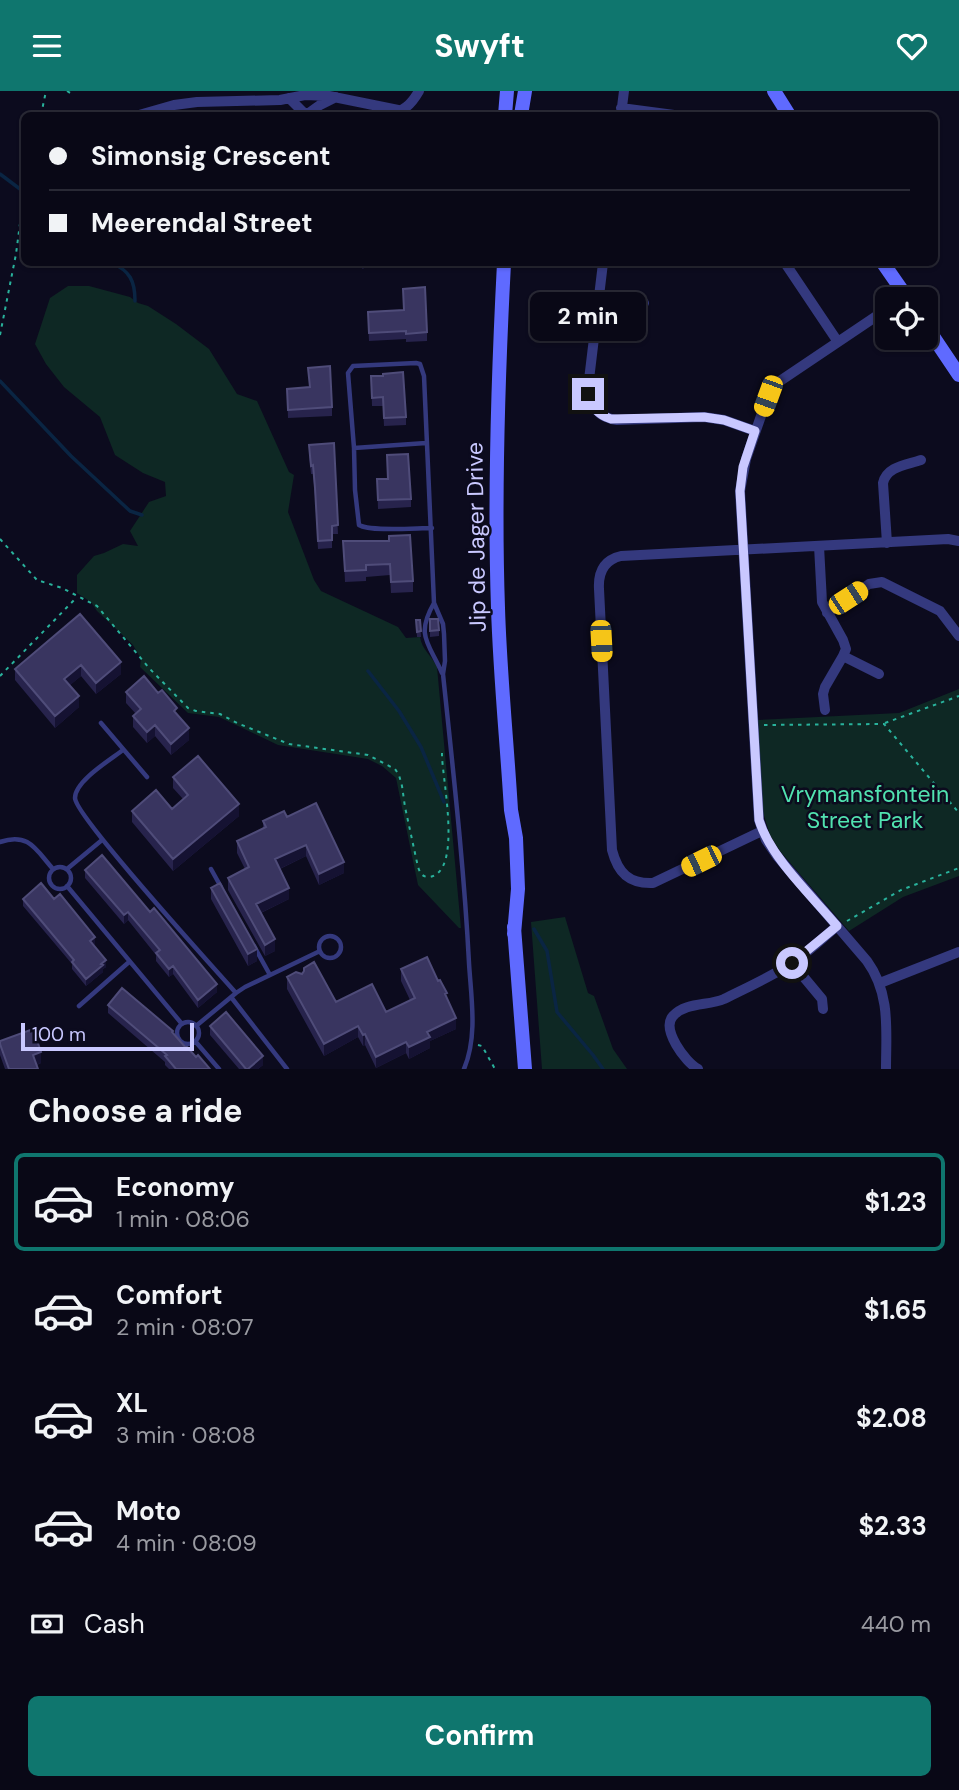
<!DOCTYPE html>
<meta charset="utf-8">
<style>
:root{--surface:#090816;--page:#171623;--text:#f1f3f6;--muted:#999aa1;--line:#292935;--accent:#0f766e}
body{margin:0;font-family:"DM Sans",sans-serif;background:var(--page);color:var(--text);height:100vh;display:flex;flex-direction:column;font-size:26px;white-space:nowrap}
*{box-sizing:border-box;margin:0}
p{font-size:23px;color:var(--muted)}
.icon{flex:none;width:38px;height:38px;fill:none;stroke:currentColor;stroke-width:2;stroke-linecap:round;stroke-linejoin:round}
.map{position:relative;height:978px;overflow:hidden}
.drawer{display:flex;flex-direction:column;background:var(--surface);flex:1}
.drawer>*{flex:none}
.guide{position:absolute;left:21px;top:21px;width:917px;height:154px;border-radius:10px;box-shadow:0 2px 5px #0004,0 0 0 2px var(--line);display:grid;align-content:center;height:154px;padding:0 28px;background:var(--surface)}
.controls{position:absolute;left:875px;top:196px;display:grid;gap:14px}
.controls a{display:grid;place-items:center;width:63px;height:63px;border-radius:10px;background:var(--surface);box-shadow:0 2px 5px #0004,0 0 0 2px var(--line);font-size:35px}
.scale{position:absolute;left:21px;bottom:18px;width:173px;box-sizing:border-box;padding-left:7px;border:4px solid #c9c8ff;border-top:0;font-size:19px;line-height:24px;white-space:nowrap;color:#c9c8ff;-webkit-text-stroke:5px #0c0b1e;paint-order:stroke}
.end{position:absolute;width:32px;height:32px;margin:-16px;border:9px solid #c9c8ff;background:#111;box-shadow:0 0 0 4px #111}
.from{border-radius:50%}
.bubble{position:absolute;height:49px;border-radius:10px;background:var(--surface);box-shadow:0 2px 5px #0004,0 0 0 2px var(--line);font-size:23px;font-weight:700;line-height:49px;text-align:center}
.car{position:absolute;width:21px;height:42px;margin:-21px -10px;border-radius:9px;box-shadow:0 0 5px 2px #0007;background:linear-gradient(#f5c518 24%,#345 0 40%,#f5c518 0 76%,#345 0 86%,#f5c518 0)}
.guide b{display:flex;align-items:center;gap:24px;height:66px;font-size:26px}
.guide b+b{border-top:2px solid var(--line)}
.guide i{width:18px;height:18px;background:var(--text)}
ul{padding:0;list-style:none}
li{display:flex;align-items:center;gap:21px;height:98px;margin:0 14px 10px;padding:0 14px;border:4px solid transparent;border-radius:10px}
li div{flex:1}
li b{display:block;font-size:26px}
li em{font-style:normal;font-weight:700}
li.on{border-color:var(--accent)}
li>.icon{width:63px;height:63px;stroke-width:1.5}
h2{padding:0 28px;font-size:32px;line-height:84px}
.pay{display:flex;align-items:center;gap:18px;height:77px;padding:0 28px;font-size:26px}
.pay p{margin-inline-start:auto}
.action{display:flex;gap:14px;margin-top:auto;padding:14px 28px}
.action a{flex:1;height:80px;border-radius:10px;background:var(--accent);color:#fff;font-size:28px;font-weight:700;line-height:80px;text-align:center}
header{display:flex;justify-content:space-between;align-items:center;height:91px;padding:0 28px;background:var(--accent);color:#fff;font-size:32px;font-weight:700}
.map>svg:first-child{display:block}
</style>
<header><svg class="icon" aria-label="menu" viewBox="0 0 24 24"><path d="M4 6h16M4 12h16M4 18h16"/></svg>Swyft<svg class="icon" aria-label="heart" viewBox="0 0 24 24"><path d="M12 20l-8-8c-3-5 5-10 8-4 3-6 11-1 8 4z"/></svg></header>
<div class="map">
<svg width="959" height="978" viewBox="0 0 959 978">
<rect width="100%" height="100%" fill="#0c0b1e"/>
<!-- green -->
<path fill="#0e2824" d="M68,195H89L130,206L138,212L148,215L176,233L209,258L237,303L257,310L289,381L294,384L288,421L314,489L321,500L398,536L406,547L420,546C422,559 432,565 437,576L461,837H459L418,794L396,687L382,675L368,668L278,654L219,626L188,622L140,576L141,568L133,554L97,520L91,511L77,502V484L94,465L104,462L123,453L138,455L130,440L149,411L166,405L165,391L143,382L115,364L100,326L64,296L46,273L35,253L50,207Z
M959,598V785L903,806L849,840L780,760L770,744L762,718L758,629L899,622Z
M565,826L588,902L594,905L613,958L627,978H542L531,831Z"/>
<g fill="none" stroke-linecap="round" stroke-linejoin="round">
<!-- stream -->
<path stroke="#0a2543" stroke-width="3.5" d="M0,83L24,101
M112,172C130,180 135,190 135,210
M0,290L71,365L130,420L142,424
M368,580L399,620L421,656L444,711
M534,838L547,860L557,921L593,964L603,978"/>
<!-- path -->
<path stroke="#29b29c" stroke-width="2" stroke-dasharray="3.5 5" stroke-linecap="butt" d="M67,0L72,3
M41,24L46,0
M0,244L16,163L24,102
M0,448L37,489L62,497L97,515L149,577L188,617L196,620L220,623L237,632L289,653L368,664L395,678L399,684L402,695L405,716L418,776C420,782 422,786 429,786C464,782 441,683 442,662
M0,585L77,506
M885,632L959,605
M764,634L884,633L959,722
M847,830L901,799L959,777
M478,954L482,955L495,978"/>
<!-- service -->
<path stroke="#34397e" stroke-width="4.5" d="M354,357L426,352
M432,437C416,437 370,441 359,434L355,399L354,357L348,282L353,275L416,272L420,273L424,285L434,512L443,533L444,543L445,570L443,583C453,679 464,775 469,872C471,906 478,945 464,978
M434,512C415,545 429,552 442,582
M101,632L147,686
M123,659C110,669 75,690 75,707C75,725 215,878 236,902
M0,751C29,741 36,759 53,778
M49 787a11 11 0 1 1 22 0a11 11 0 1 1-22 0Z
M67,778L102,749
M211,778L221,796
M67,795L182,933
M319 856a11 11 0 1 1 22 0a11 11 0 1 1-22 0Z
M254,855L270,884
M231,906L287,978
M79,915L129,871
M177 942a11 11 0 1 1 22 0a11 11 0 1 1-22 0Z
M196,935L236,902L245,896L320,860
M195,950L219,978"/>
<!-- minor -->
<path stroke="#34397e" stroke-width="10" d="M289,7L306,24
M621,17L674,24
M139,24L174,14L197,11L280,9L305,4L329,5L403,20
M306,24L320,14L336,6
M388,24C404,20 411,14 419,0
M621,24L624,0
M603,172L588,297C589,315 599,327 617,329L704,326L724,329L755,340
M785,172L838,251
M599,206L644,212
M887,452L883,392C887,375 907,374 921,369
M819,455L822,511L843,549L846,558L843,565L825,596L823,603L825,619
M827,522L869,493L882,491L940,520L959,545
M843,565L879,583
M762,740L653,792C629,793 618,782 612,759L599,498C598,481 604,469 621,465L948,448L959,450
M792,872L822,908L823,918
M880,892L959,861
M698,978C685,971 661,938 673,925C686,911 708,915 724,908C746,897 770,886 791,873C807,862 822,848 837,835
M886,978C886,940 891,903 867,870L777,765L766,749L759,729L740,400L746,368L768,305L780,290L887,218"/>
<!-- secondary -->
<path stroke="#5f6aff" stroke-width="14" d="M774,0L789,24
M505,24L507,0
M521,24L525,0
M504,172C498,287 494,402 498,517C500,584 507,652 511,719L516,747L518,798L514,843
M883,172L908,208
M926,235L959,284
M514,836L525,978"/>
</g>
<!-- wall -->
<path fill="#27234c" d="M357,172H369L363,178Z
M368,230L427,241V250L406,251V248L369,250Z
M371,285L406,326V334L384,335L383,315H372Z
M309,296L332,316V325L288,327L287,298Z
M334,352L338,443H332V457L318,458L315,405L313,383H311L309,362Z
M377,388L411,408V416L378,418Z
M343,450H389L413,490V501L391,502L390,484L366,486V490L345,491Z
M80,523L121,583L96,603L81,585L70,594L79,616L55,637L15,589V578Z
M430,528L439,539V545L430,546Z
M416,529H420L421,546H417Z
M126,601L177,624L189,649L171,664L155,645L147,652L133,636V625L136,623L126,612Z
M173,686L239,725L173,780L132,731V720L172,718L183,708L173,697Z
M287,726L344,782L319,794L306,765L280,778L289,808L261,822L275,860L265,865L228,799V787L245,778L237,762V750L263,738V730Z
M85,779L217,901L198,917L173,883L169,886L156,870V864L128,829L124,833L85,787Z
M211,797L257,870L248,875L211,808Z
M23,808L95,853L93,854L106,876L103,878V881L86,895L72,878V873L23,815Z
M401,878L438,890L447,908L456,938L430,950V957L409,968L406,962L376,977L365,954L363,955L358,946L324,965L287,898V886L336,911L386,921L410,909L401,890Z
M108,914L173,943L186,957L210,978H169L165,974V971L108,922Z
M210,935L263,974L258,978H239L210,944Z
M0,950L41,972L37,974L38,978H5L0,964Z"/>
<!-- shaded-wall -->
<path fill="#151232" d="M363,172H369L363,178Z
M121,571V583L96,603V592Z
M81,574V585L64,599V588Z
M79,605V616L55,637V625Z
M155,634V645L147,652V641Z
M189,637V649L171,664V653Z
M239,713V725L173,780V768Z
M306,754V765L275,780V768Z
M344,771V782L319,794V783Z
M289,797V808L256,824V813Z
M128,821V829L124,833V824Z
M95,846V853L90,857V850Z
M275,848V860L265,865V854Z
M257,858V870L248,875V863Z
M106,869V876L103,878V881L86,895V888Z
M173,875V883L169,886V878Z
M217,893V901L198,917V909Z
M456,927V938L430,950V957L409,968V956L427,941Z
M358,935V946L324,965V953Z
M365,943V954L363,955V944Z
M406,951V962L376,977V966Z
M41,961V972L33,975V964Z
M263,965V974L258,978H248Z"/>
<!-- building -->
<path fill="#393560" stroke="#4f4c79" stroke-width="2" d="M425,196L427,241L406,243V240L369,242L368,221L404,219L403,198Z
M330,275L332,316L288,319L287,298L310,296L308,277Z
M403,281L406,326L384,327L383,306L372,307L371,285H383V283Z
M334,352L338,434L332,435V449L318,450L315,397L313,374L311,375L309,354Z
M408,363L411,408L378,409L377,388H388L387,364Z
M410,444L413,490L391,491L390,473L366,474V479L345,480L343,450H389V445Z
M80,523L121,571L96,592L81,574L64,588L79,605L55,625L15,578Z
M430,528H438L439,539L430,540Z
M416,529H420L421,540L417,541Z
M144,585L158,602L162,599L177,617L174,620L189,637L171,653L155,634L147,641L133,625L141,618L126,601Z
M198,665L239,713L173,768L132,720L156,699L172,718L188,704L173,686Z
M316,712L344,771L319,783L306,754L275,768L289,797L256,813L275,848L265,854L228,787L249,776L237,750L266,736L263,730L284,720L287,726Z
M102,764L150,821L154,817L217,893L198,909L173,875L169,878L156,862L160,859L128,821L124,824L85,779Z
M41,792L54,808L60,803L95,846L90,850L106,869L101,873L103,874L86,888L72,871L74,869L23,808Z
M220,792L257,858L248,863L211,797Z
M427,866L438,890L440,889L447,902L445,903L456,927L427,941L430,946L409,956L406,951L376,966L365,943L363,944L358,935L324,953L287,886L296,881L302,883L304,880V877L314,871L336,911L372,893L386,921L415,907L401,878Z
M122,897L173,940L172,941L186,957L187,956L196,966L198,964L210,978H176L165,965L167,964L108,914Z
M226,921L263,965L248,978H246L210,935Z
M33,938L41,961L33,964L38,978H9L0,953V950Z"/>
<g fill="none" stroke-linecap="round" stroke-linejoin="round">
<!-- route -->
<path stroke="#c9c8ff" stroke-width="9" d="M588,303C591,316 598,324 611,328L704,326L724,329L755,340L743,376L740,400L759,729C770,766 812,805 837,835L792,872"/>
</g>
<g text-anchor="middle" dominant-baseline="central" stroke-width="5" stroke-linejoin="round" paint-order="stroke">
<!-- street labels -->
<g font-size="23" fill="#c9c8ff" stroke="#0c0b1e">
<text transform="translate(476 446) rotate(-91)">Jip de Jager Drive</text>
</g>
<!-- park labels -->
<g font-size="23" fill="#51e2b0" stroke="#0c0b1e">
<text x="865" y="703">Vrymansfontein<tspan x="865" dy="26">Street Park</tspan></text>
</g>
</g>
</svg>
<div class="controls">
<a><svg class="icon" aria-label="locate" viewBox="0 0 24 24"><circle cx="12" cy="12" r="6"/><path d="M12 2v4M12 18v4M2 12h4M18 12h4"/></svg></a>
</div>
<div class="scale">100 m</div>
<i class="end from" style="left:792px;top:872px"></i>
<i class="end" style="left:588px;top:303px"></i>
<div class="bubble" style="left:530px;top:201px;width:116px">2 min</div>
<i class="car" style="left:768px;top:305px;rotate:200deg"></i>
<i class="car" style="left:848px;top:507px;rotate:57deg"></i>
<i class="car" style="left:601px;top:550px;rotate:177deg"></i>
<i class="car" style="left:701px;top:770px;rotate:244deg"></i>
<div class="guide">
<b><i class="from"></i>Simonsig Crescent</b>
<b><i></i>Meerendal Street</b>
</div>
</div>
<section class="drawer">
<h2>Choose a ride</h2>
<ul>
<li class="on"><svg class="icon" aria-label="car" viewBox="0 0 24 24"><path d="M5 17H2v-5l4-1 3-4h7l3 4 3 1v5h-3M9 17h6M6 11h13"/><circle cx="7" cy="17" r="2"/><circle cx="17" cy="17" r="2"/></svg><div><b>Economy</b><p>1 min · 08:06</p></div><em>$1.23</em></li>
<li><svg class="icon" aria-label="car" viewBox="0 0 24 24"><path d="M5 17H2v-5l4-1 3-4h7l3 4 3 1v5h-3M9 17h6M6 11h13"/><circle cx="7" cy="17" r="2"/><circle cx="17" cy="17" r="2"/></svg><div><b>Comfort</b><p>2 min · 08:07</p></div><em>$1.65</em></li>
<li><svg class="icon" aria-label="car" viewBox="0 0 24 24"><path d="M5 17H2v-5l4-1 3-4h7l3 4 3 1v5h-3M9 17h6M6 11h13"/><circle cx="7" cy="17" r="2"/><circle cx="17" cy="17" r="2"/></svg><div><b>XL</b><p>3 min · 08:08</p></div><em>$2.08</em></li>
<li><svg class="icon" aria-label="car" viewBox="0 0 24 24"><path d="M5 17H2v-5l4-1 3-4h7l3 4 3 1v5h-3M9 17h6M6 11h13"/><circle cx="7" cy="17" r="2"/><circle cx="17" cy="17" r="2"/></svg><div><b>Moto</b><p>4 min · 08:09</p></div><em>$2.33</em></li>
</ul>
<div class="pay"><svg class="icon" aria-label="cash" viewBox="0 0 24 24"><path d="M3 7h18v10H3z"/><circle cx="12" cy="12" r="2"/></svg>Cash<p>440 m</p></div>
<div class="action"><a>Confirm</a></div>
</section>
